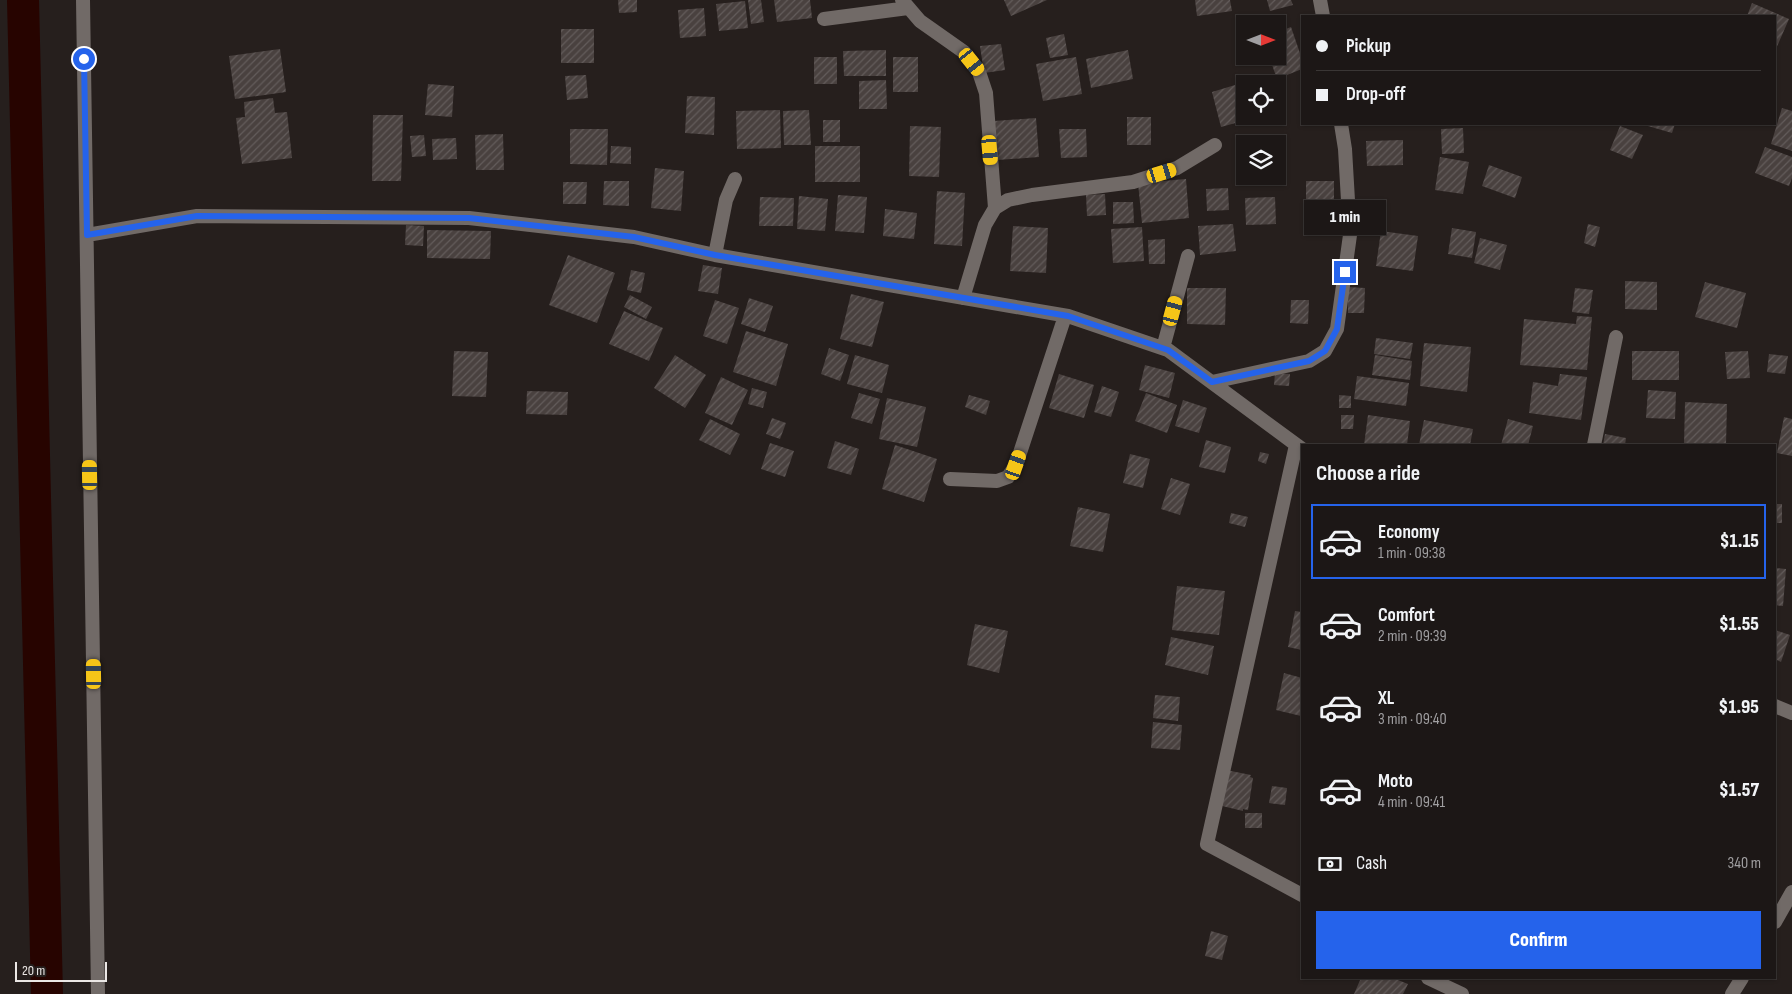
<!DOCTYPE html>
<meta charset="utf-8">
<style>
:root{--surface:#1c1716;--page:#25201f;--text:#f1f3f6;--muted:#a09fa1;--line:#3a3635;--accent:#2563eb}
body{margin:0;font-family:"Sofia Sans Condensed",sans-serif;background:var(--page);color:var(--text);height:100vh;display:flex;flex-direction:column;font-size:19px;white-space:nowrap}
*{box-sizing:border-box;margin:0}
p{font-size:16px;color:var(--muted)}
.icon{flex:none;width:28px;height:28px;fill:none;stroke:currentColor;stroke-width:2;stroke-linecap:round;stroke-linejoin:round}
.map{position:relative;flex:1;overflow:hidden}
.details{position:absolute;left:1301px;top:444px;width:475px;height:535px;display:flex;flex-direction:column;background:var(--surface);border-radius:0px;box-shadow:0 1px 4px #0004,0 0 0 1px var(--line)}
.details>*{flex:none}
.top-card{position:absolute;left:1301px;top:15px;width:475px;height:110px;border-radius:0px;box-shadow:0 1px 4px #0004,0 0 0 1px var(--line);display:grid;align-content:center;height:110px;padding:0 15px;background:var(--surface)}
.needle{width:32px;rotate:90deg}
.controls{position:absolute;left:1236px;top:15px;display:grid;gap:10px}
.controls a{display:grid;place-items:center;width:50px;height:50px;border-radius:0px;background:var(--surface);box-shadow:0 1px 4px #0004,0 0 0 1px var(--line);font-size:25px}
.scale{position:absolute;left:15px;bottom:12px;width:92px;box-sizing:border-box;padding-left:5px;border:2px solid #ebe7e5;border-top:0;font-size:14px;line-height:18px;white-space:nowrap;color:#ebe7e5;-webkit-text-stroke:4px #261f1d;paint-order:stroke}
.end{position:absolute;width:22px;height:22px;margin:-11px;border:6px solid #2563eb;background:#fff;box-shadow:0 0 0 2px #fff}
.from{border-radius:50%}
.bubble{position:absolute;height:35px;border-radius:0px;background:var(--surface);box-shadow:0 1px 4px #0004,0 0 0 1px var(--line);font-size:16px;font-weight:800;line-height:35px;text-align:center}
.car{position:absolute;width:15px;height:30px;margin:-15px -8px;border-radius:6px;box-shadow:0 0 4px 1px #0007;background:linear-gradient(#f5c518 24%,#345 0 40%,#f5c518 0 76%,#345 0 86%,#f5c518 0)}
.top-card b{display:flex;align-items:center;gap:18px;height:48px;font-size:19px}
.top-card b+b{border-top:1px solid var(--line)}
.top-card i{width:12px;height:12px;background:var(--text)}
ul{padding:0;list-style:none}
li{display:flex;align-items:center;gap:15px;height:75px;margin:0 10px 8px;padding:0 5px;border:2px solid transparent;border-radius:0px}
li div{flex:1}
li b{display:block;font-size:19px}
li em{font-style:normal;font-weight:800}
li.selected{border-color:var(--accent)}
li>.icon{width:45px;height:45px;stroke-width:1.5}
h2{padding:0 15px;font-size:22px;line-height:60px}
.pay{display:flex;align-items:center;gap:12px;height:55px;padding:0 15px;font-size:19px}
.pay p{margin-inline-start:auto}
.cta{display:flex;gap:10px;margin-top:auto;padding:10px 15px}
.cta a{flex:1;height:58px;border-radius:0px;background:var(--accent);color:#fff;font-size:20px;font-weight:800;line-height:58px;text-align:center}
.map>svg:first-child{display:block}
</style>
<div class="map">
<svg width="1792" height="994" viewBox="0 0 1792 994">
<defs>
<pattern id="building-hatch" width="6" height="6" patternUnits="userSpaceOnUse" patternTransform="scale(1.25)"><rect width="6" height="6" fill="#49413f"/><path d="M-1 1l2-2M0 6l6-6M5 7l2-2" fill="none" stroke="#635c5b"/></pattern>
</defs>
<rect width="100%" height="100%" fill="#261f1d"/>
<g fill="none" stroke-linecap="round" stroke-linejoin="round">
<!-- canal -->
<path stroke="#270400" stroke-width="32" d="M23,0L47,994"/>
</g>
<!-- building -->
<path fill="url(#building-hatch)" d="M618,0H637V12L619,13Z
M748,0H761L764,22L751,24Z
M774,0H810L812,18L777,22Z
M1004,0H1047L1011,16Z
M1195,0H1230L1232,11L1197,16Z
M1267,0H1291L1293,5L1270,11Z
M745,1L748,28L719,31L716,4Z
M1752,3L1789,19L1775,51V16H1747Z
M704,8L706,36L680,38L678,10Z
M1291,27L1302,59V69L1277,79L1269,56H1278V32Z
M561,29H594V63H561Z
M1064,34L1068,55L1050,58L1046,38Z
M1001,44L1005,70L984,73L980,46Z
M280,49L286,92L235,99L229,56Z
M886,50V76H844L843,51Z
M1128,50L1133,79L1091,88L1086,59Z
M814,57H837V84H814Z
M893,57H918V92H893Z
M1076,57L1082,94L1043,101L1036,64Z
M586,75L588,98L567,100L565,76Z
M886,80L887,109H859V81Z
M1245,82V116L1257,117L1221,127L1212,92Z
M428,84L454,86L452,117L425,115Z
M687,96L715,97L714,135L685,133Z
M273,98L275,113L287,112L292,158L242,164L236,118L245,117L244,102Z
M1782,108L1792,111V151L1771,144Z
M780,110L781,148L737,149L736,111Z
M809,110L811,145H784L783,111Z
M373,115H403L401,181H372Z
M1127,117H1151V145H1127Z
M1036,118L1039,157L997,160L994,121Z
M823,120H840V142H823Z
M1641,124H1675L1672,133Z
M910,126L941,127L939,177L909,176Z
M1620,126L1643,135L1632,159L1610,150Z
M1463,128L1464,153L1442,154L1441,129Z
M570,129H608L607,165L570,164Z
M1059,129H1086L1087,157L1061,158Z
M503,134L504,170H476L475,135Z
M424,135L426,156L412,157L410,136Z
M456,138L457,159L433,160L432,139Z
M1403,140V165L1367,166L1366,141Z
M611,146L631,147V164L610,163Z
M815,146H860V182H815Z
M1765,147L1792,157V178L1789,186L1755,173Z
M1440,157L1469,162L1463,194L1435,190Z
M1489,165L1522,177L1515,198L1482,186Z
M655,168L684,171L681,211L651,208Z
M1186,179L1189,218L1142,223L1138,183Z
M604,181H629V206L603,205Z
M1306,181H1334V236H1306Z
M563,182H587L586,204H563Z
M1228,188L1229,210L1207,211L1206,189Z
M937,191L965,193L962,246L934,244Z
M1105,194L1106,215L1087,216L1086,195Z
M838,195L867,197L864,233L835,231Z
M799,196L828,199L825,231L797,229Z
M760,197L794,198L793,226H759Z
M1275,197L1276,224L1246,225L1245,198Z
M1113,202H1133L1134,223L1113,224Z
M885,209L917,213L914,239L883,236Z
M1233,224L1236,251L1200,255L1198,226Z
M1588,224L1600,227L1595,247L1584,243Z
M406,225L424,226L423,246L405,245Z
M1013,226L1048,228L1046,273L1010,271Z
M1142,227L1144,261L1113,263L1111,229Z
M1452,228L1476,232L1472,258L1448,254Z
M427,230L491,231L490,259L427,258Z
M1381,231L1418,236L1413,271L1376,266Z
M1480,238L1507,245L1500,270L1474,263Z
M1165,239V264H1149L1148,240Z
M568,255L615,273L597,323L549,305Z
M703,265L722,268L718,294L698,291Z
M631,270L645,273L641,293L627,290Z
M1625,281L1657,282V310L1625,309Z
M1705,282L1746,293L1737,328L1695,317Z
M1348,287L1365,288L1364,313H1348Z
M1187,288H1226L1225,325L1187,324Z
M1575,288L1593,290L1589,314L1572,312Z
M851,294L884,302L872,347L840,339Z
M630,295L652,307L646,319L624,307Z
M749,298L773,306L765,332L741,324Z
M715,300L739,308L727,344L703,336Z
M1291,300H1309L1308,324L1290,323Z
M624,311L663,328L649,361L609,344Z
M1577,316L1592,317L1587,370L1520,365L1524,319L1576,324Z
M746,331L788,344L776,386L733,372Z
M1376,338L1413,343L1410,359L1374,354Z
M1424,343L1471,347L1467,392L1420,386Z
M829,348L849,355L840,381L821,374Z
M454,351L488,352L486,397L452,396Z
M1632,351H1679V380H1632Z
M1748,351L1750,378L1727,379L1725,352Z
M1769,354L1788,356L1785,374L1767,372Z
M675,355L706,375L685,408L654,388Z
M855,355L889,365L882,393L847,384Z
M1375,355L1412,361L1410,380L1372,375Z
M1145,365L1175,373L1169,398L1139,390Z
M1275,373L1290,374L1289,386L1274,385Z
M1059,374L1094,385L1084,418L1049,408Z
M1560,374L1587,377L1581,420L1529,413L1533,382L1558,386Z
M1357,376L1409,383L1406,406L1354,399Z
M721,377L748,390L732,425L705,413Z
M1102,386L1119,392L1111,417L1094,412Z
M752,388L767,392L763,408L748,404Z
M1648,390L1676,392L1675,419L1646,418Z
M527,391L568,392L567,415L526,414Z
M859,393L880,399L872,424L851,418Z
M1146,393L1177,405L1167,433L1135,421Z
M969,395L990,401L986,415L965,407Z
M1339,395L1351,396V408H1339Z
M887,398L926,407L917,447L879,439Z
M1183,400L1207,408L1199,433L1175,426Z
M1685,402L1727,404L1726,445H1684Z
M1341,415H1354L1353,429H1341Z
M1368,415L1410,421L1407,445H1364Z
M1784,417L1792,419V456L1777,453Z
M772,418L786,423L780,439L766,434Z
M710,419L740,434L730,455L699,440Z
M1508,419L1533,426L1528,445H1501Z
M1424,420L1473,429L1470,445H1419Z
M1605,434L1626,438L1625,445H1603Z
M1206,440L1231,447L1225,473L1199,467Z
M835,441L859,449L851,475L827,468Z
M770,443L794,451L785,477L761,469Z
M895,445L937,459L924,502L882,489Z
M1260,452L1269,454L1266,464L1258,461Z
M1130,454L1150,459L1143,488L1123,483Z
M1171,478L1190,484L1180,515L1161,509Z
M1775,504H1782V523H1775Z
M1078,507L1110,514L1103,552L1070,546Z
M1231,513L1248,517L1245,527L1229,523Z
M1775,568L1786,569L1783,606L1775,605Z
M1177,586L1225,591L1219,635L1172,630Z
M1295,611L1302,612V650L1288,647Z
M975,624L1008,631L999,673L967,665Z
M1775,630L1790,635L1781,662L1775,659Z
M1171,637L1214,646L1208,675L1165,665Z
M1284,673L1302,678L1301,716L1276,710Z
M1155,695L1180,697L1178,721L1153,718Z
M1153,722L1182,725L1180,750L1151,748Z
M1226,770L1251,775L1250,777L1253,778L1248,810L1243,809V811L1218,805Z
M1272,786L1287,788L1285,805L1269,803Z
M1245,813H1262V828H1245Z
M1211,931L1228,936L1222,960L1205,956Z
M1361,978H1393L1408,984L1403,994H1354Z"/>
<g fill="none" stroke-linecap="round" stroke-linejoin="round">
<!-- minor -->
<path stroke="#716a67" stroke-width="14" d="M83,0L98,994
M902,0L920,21L964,52L979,72L986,93L995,208
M1320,0L1323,16
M824,19L908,8
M87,235L197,216L469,218L634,237L715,255L1068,316L1168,350L1302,449
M715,255L726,200L735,179
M963,298L985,225L995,208L1008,200L1032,195L1133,182L1177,168L1215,145
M1163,348L1188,256
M1212,382L1309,361L1325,351L1337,329L1350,235L1345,149L1341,124
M1296,445L1207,844L1302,895
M1594,445L1616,337
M950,479L997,481L1008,477L1016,465L1065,316
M1775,706L1792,713
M1775,922L1792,892
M1428,978L1462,994
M1732,994L1742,978"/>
</g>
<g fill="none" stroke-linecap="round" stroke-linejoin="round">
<!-- route -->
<path stroke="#2563eb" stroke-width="6" d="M84,59L87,235L197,216L469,218L634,237L715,255L1068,316L1168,350L1212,382L1309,361L1325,351L1337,329L1345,272"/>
</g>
</svg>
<div class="controls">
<a><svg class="needle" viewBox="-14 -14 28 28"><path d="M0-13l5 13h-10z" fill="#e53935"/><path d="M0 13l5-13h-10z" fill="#a09fa1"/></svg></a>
<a><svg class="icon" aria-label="locate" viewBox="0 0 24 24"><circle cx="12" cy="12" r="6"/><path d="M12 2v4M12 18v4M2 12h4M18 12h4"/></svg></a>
<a><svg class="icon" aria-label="layers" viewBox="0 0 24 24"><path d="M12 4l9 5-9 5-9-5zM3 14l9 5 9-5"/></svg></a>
</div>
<div class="scale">20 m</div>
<i class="end from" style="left:84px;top:59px"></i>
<i class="end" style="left:1345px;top:272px"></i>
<div class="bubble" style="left:1304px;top:200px;width:82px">1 min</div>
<i class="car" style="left:972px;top:62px;rotate:141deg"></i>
<i class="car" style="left:990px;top:150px;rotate:175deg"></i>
<i class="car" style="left:1162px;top:173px;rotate:73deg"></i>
<i class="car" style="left:1173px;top:311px;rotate:15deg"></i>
<i class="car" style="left:1016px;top:465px;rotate:19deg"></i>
<i class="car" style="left:90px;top:475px;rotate:359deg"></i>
<i class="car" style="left:94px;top:674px;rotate:359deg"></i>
<div class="top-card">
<b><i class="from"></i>Pickup</b>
<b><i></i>Drop-off</b>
</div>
<section class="details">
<h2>Choose a ride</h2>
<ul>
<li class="selected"><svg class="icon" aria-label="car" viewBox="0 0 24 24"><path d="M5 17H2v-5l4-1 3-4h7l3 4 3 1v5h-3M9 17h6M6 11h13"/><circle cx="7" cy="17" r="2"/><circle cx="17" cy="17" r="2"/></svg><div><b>Economy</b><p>1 min · 09:38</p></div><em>$1.15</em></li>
<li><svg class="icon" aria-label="car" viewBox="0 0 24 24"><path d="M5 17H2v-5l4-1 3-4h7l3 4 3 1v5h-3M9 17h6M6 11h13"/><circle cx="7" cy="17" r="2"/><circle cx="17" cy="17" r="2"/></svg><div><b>Comfort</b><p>2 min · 09:39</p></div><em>$1.55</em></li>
<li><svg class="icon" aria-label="car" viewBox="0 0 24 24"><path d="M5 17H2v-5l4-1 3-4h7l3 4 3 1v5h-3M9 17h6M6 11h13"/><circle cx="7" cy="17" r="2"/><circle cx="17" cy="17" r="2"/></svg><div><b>XL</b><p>3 min · 09:40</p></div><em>$1.95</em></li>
<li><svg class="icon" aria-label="car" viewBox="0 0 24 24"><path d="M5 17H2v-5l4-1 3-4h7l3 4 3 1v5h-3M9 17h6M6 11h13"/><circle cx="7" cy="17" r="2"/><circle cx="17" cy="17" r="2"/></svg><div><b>Moto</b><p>4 min · 09:41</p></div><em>$1.57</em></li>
</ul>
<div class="pay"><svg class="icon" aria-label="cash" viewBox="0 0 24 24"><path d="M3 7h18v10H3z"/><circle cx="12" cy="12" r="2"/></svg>Cash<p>340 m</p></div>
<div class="cta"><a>Confirm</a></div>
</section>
</div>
